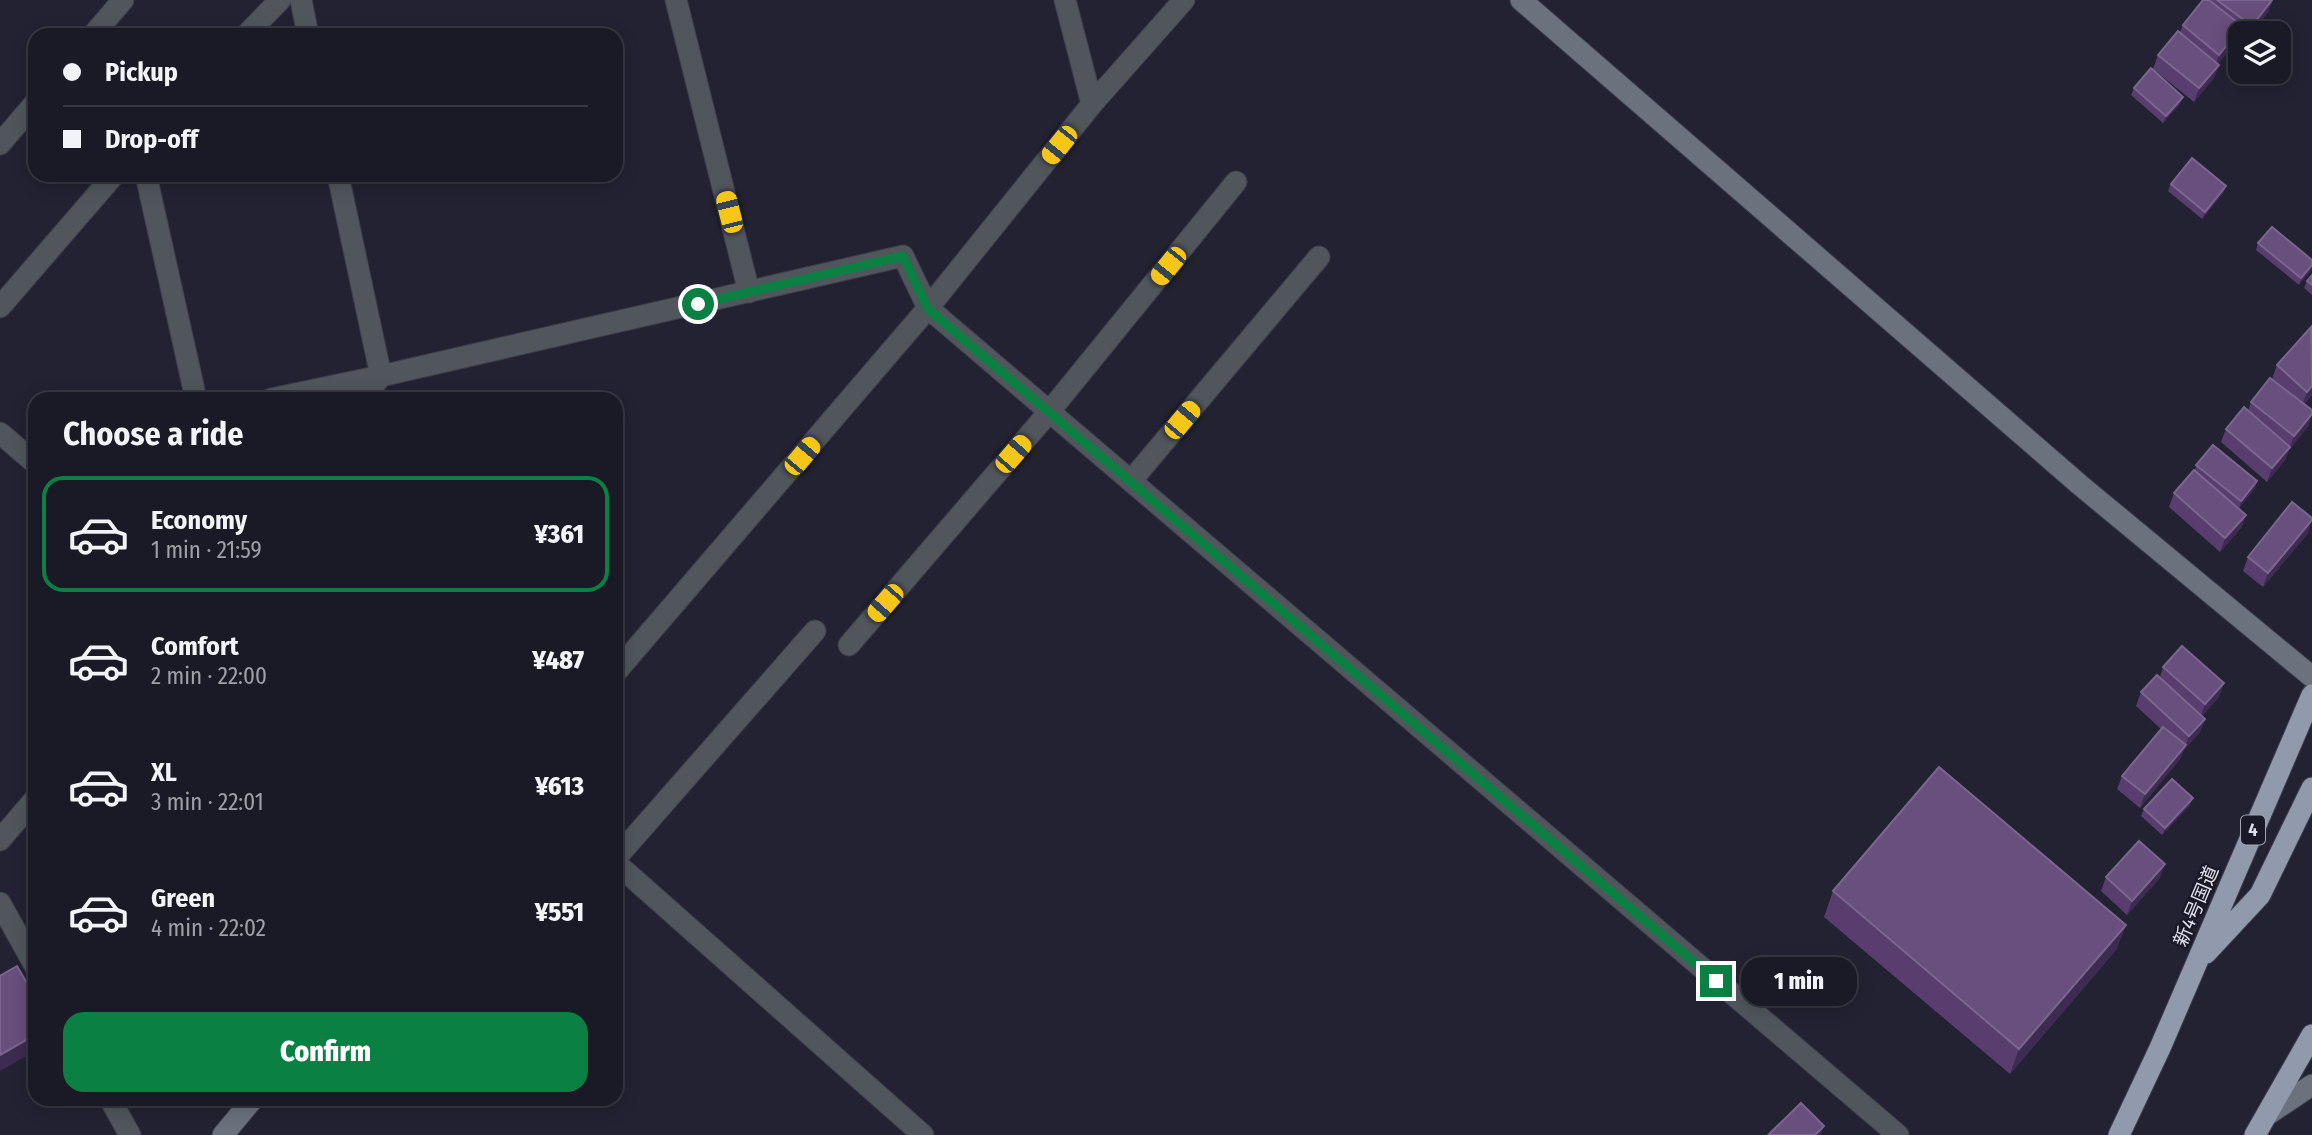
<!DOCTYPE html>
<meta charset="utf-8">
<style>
:root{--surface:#1a1a26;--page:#23232e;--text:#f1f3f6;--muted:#9fa1a7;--line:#383843;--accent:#0b8043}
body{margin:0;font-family:"Fira Sans Condensed","Noto Sans JP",sans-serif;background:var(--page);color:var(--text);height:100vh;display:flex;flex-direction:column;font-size:26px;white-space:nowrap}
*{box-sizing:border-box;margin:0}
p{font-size:23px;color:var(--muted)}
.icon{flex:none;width:38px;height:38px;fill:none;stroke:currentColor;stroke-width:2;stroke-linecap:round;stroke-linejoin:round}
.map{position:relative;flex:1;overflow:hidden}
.drawer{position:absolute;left:28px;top:392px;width:595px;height:714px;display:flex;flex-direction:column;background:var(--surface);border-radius:21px;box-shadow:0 4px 18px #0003,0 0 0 2px var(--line)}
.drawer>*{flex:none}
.guide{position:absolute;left:28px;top:28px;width:595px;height:154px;border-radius:21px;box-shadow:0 4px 18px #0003,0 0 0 2px var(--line);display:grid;align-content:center;height:154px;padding:0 35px;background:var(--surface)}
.buttons{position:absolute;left:2228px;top:21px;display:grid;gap:14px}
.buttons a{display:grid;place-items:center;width:63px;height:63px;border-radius:14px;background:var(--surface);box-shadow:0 4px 18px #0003,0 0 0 2px var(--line);font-size:35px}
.end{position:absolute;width:32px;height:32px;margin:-16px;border:9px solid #0b8043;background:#fff;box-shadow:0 0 0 4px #fff}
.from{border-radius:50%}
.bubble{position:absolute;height:49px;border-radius:21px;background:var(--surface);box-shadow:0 4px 18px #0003,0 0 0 2px var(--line);font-size:23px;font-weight:800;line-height:49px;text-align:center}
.car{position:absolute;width:21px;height:42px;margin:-21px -10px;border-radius:9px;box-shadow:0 0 5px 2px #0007;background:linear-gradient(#f5c518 24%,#345 0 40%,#f5c518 0 76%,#345 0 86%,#f5c518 0)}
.guide b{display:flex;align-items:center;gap:24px;height:66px;font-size:26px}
.guide b+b{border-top:2px solid var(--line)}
.guide i{width:18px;height:18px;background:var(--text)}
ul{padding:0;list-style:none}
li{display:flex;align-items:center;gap:21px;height:116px;margin:0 14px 10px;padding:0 21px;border:4px solid transparent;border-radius:21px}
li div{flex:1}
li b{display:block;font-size:26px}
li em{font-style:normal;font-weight:800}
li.active{border-color:var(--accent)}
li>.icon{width:63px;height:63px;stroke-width:1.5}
h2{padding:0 35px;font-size:32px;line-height:84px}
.action{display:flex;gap:14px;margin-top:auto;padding:14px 35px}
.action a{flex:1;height:80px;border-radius:21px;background:var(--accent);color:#fff;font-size:28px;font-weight:800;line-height:80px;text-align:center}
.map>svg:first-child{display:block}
</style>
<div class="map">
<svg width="2312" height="1135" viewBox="0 0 2312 1135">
<rect width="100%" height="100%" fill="#222232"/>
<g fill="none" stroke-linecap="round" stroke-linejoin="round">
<!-- street casing -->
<g stroke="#3d3d4c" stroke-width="23">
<path id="street" d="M301,0L308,35
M676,0L749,292
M1065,0L1092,104
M93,35L123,0
M246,35L280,0
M0,144L35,103
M146,175L196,399
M338,175L381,376
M0,307L114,175
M271,399L381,376L903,256L928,308L1898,1135
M363,399L381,376
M0,433L35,463
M1131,481L1319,257
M849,645L1049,412L1236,182
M616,672L928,308L1092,104L1184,0
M0,840L35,799
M616,858L815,631
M616,863L923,1135
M0,903L35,966
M110,1099L130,1135"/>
</g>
<!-- secondary casing -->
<g stroke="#3d3d4c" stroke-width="23">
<path id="secondary" d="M1521,0L2080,485L2312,677
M2270,1113L2312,1085
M223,1135L253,1099"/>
</g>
<!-- highway casing -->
<g stroke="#3d3d4c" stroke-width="23">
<path id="highway" d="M2206,953L2260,895L2312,788
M2119,1135L2160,1048L2312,695
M2255,1135L2312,1035"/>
</g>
<!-- street -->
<use href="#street" stroke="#51565d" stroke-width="21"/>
<!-- secondary -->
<use href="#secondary" stroke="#6b727d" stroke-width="21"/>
<!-- highway -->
<use href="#highway" stroke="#909aac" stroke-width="21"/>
</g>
<!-- wall -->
<path fill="#593d6f" d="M2203,0H2273L2268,12L2252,33H2240V35L2239,34L2237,40L2218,64L2219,65L2214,78L2194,102L2153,69L2158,55L2180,32L2183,25Z
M2134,88L2180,104L2163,123L2131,95Z
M2171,184L2226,186L2223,193L2202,219L2168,191Z
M2258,243L2312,260L2299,285L2256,250Z
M2312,275V295L2304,288L2307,281Z
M2277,365L2312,395L2304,404L2309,425L2289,450L2285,460L2267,482L2221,442L2226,429L2248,411L2251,402L2272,379Z
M2196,465L2257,481L2255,488L2239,508L2229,500L2246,515L2241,528L2220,552L2169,507L2174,493L2195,470Z
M2308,533L2263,587L2243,571L2248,557Z
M2163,667L2219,697L2202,716L2205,719L2200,732L2184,750L2180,759L2140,808L2117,789L2122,776L2161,729L2136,706L2141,692L2160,677Z
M2190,805L2162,835L2141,816L2144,809Z
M2106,877L2160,878L2127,915L2101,891Z
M1833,891L2126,925L2116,950L2010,1074L1824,917Z"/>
<!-- shaded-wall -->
<path fill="#3d2b51" d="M2272,0H2273L2268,12L2252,33H2249L2252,26Z
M2242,26L2237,40L2214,69L2219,55Z
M2219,65L2214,78L2194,102L2199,88Z
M2183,97L2180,104L2163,123L2166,116Z
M2226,186L2223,193L2202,219L2205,212Z
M2312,265V269L2299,285L2301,278Z
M2312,386V395L2302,405L2307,392Z
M2312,414L2309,425L2289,450L2294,436Z
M2290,447L2285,460L2267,482L2272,468Z
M2257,481L2255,488L2239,508L2241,501Z
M2246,515L2241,528L2220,552L2225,538Z
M2312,520L2308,533L2263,587L2268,573Z
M2224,683L2219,697L2200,718L2205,704Z
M2205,719L2200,732L2184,750L2189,736Z
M2186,745L2180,759L2140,808L2145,794Z
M2193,798L2190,805L2162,835L2165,828Z
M2165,864L2160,878L2127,915L2132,901Z
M2126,925L2116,950L2010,1074L2019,1049Z
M35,1035V1051L0,1071V1055Z
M1824,1126L1821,1135H1815Z"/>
<!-- building -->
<path fill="#684f7d" stroke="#7a668e" stroke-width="2" d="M2203,0H2209L2242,26L2219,55L2183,25Z
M2217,0H2272L2252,26Z
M2178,31L2219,65L2199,88L2158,55Z
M2151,68L2183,97L2166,116L2134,88Z
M2192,158L2226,186L2205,212L2171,184Z
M2272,227L2312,260V265L2301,278L2258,243Z
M2312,275V285L2307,281Z
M2311,327L2312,386L2307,392L2277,365Z
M2270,378L2312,410V414L2294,436L2251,402Z
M2244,407L2290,447L2272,468L2226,429Z
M2213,445L2257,481L2241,501L2196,465Z
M2194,470L2246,515L2225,538L2174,493Z
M2292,502L2312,518V520L2268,573L2248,557Z
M2182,646L2224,683L2205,704L2163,667Z
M2157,675L2205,719L2189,736L2141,692Z
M2163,727L2186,745L2145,794L2122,776Z
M1939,767L2126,925L2019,1049L1833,891Z
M2172,779L2193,798L2165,828L2144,809Z
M2139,841L2165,864L2132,901L2106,877Z
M17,966L35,997V1035L0,1055V976Z
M1801,1103L1824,1126L1815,1135H1768Z"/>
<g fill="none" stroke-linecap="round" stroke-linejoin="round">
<!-- route -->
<path stroke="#0b8043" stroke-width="9" d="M698,304L903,256L928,309L1716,981"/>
</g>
<g text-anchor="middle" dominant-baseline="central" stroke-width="5" stroke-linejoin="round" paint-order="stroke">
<!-- shield labels -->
<rect fill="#191928" stroke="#a4a5b0" stroke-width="2" x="2241" y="815.5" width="24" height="29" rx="5"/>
<g font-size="18" font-weight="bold" fill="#e0e1eb">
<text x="2253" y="830">4</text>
</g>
<!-- street labels -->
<g font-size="19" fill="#e0e1eb" stroke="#191928">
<text transform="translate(2196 906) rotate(-67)">新4号国道</text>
</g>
</g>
</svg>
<div class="buttons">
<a><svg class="icon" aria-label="layers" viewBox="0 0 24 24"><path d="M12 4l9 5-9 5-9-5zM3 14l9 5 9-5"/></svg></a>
</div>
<i class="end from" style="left:698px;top:304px"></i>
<i class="end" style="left:1716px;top:981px"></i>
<div class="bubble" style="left:1741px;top:957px;width:116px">1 min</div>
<i class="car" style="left:1059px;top:145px;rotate:219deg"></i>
<i class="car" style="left:729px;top:212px;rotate:346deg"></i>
<i class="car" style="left:1168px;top:266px;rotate:219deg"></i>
<i class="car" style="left:1182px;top:420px;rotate:40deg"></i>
<i class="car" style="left:1013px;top:454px;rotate:41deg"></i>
<i class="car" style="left:802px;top:456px;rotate:40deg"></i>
<i class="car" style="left:885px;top:603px;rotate:221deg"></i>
<div class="guide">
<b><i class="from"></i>Pickup</b>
<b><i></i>Drop-off</b>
</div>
<section class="drawer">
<h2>Choose a ride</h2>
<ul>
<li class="active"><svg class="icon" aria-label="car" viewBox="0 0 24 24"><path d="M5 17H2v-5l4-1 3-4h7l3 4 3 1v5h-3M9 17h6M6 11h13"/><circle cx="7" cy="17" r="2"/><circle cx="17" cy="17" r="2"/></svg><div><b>Economy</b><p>1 min · 21:59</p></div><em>¥361</em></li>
<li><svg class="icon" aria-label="car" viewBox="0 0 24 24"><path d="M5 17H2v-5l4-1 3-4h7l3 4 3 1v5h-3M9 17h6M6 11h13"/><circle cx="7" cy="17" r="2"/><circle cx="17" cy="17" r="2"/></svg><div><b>Comfort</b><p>2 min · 22:00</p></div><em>¥487</em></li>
<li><svg class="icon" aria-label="car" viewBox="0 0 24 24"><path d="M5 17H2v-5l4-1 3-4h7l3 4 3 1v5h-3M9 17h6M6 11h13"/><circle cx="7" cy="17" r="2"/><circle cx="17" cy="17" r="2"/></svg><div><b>XL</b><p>3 min · 22:01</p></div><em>¥613</em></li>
<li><svg class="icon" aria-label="car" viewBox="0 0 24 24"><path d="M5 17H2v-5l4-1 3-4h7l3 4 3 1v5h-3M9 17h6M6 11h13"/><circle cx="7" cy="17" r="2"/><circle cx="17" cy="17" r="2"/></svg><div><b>Green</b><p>4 min · 22:02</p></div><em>¥551</em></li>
</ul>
<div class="action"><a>Confirm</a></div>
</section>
</div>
